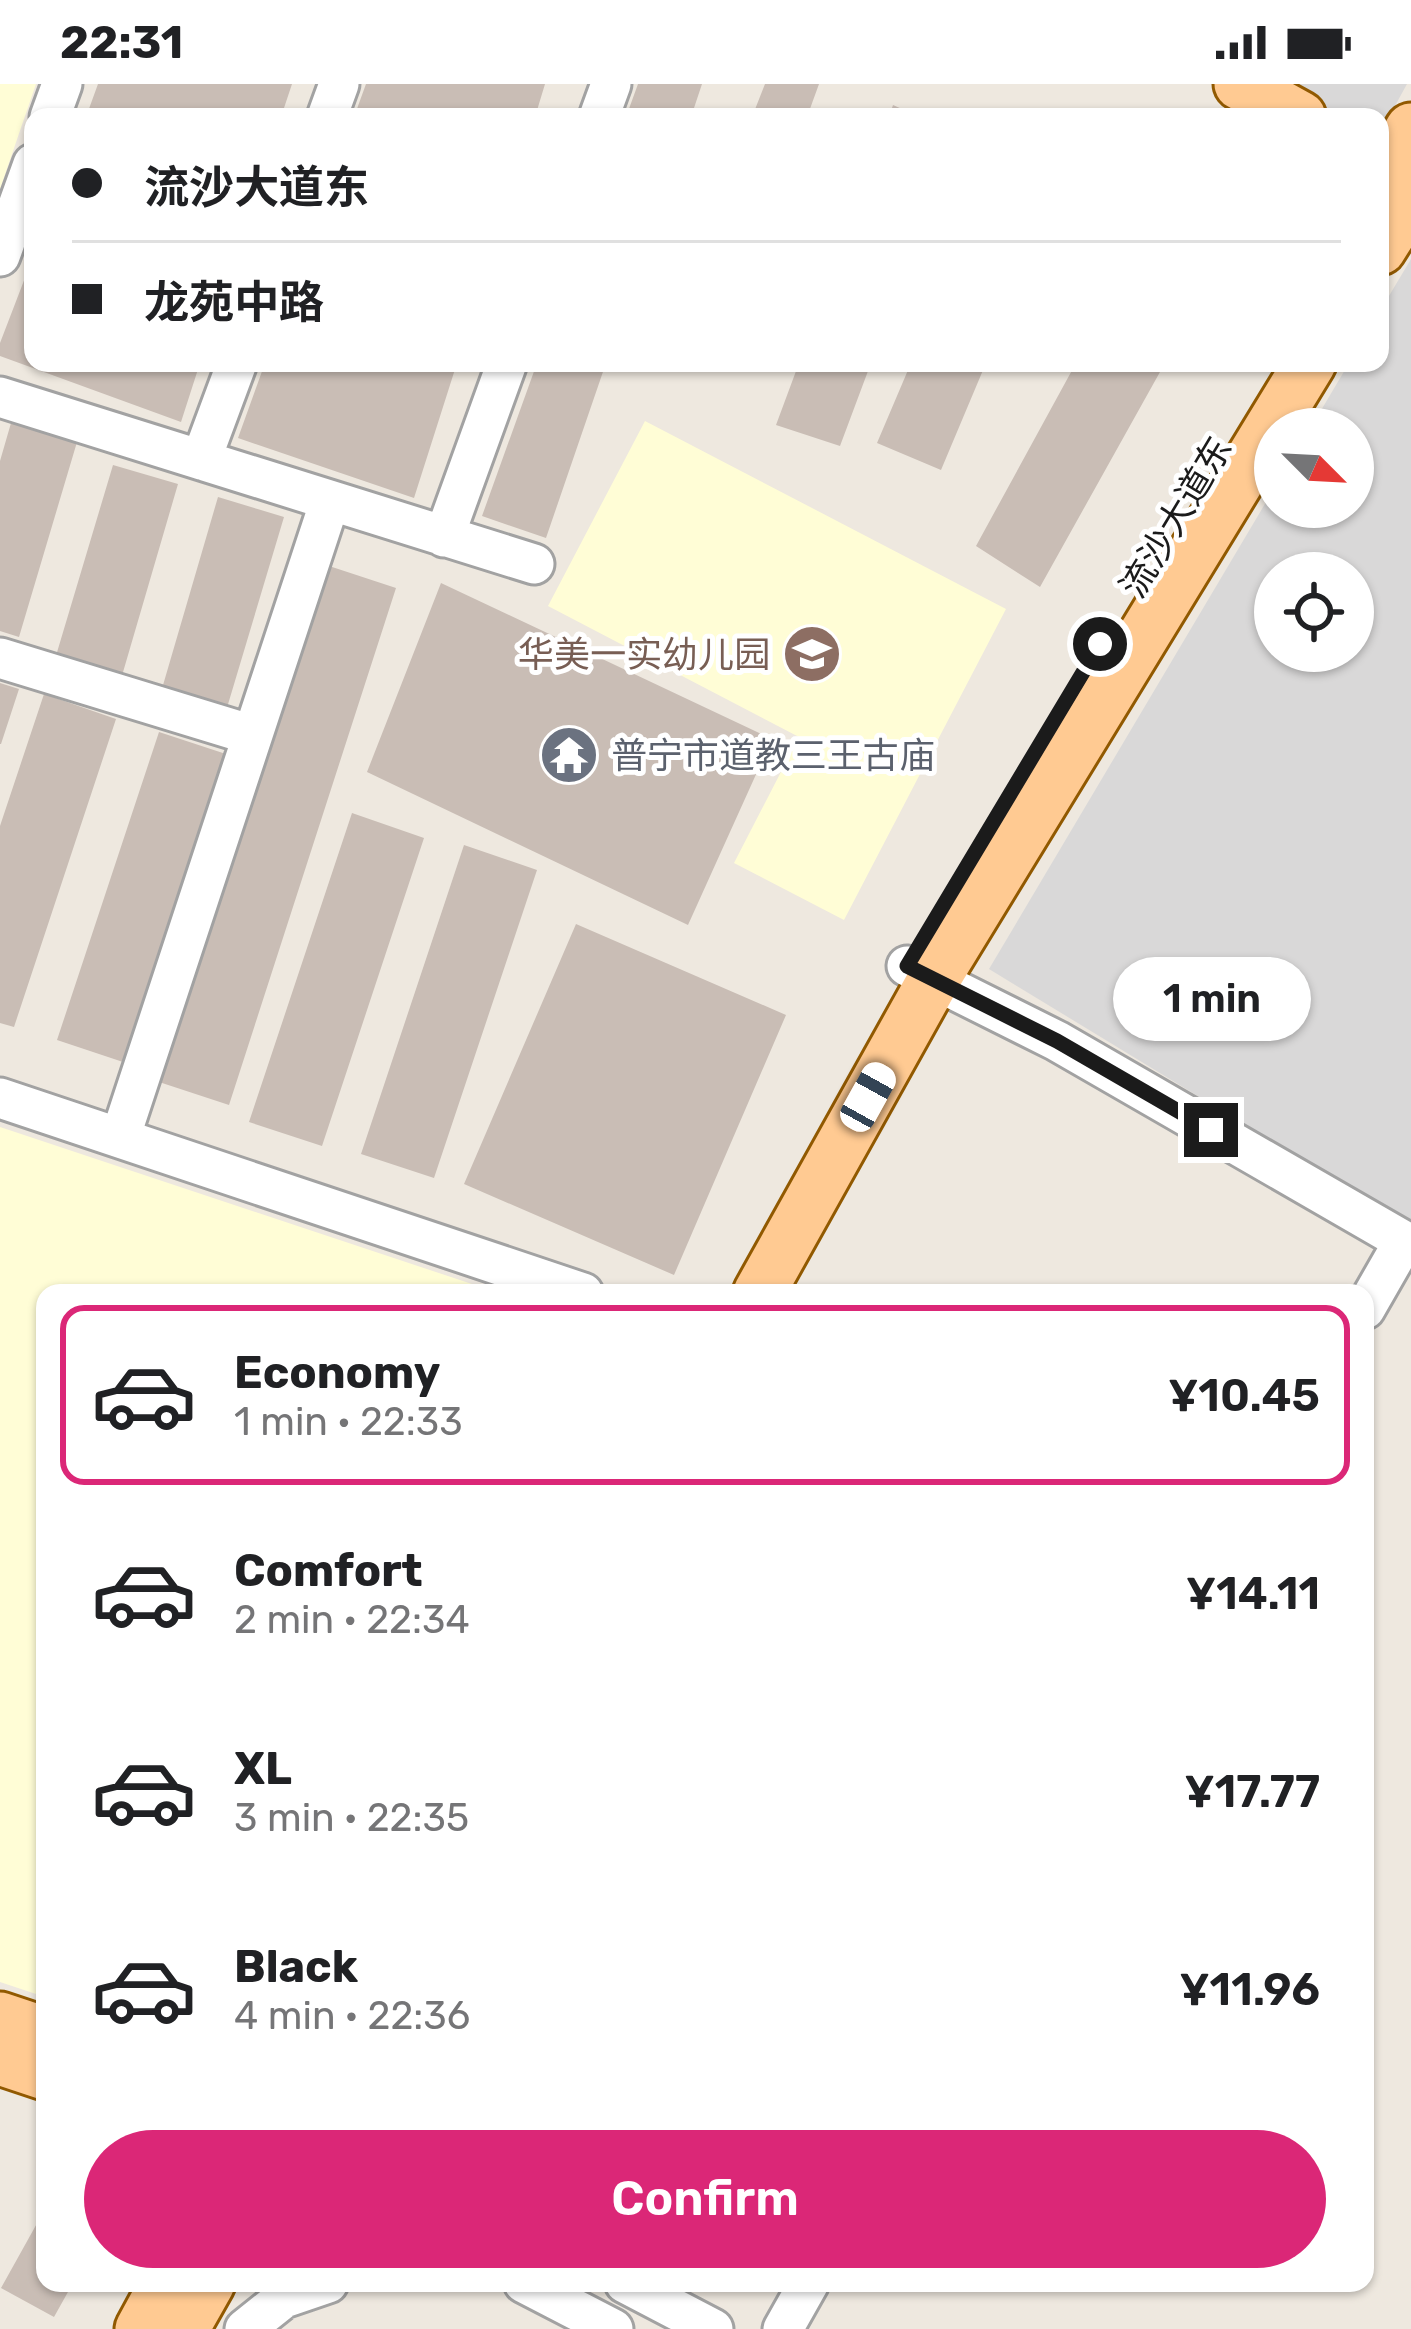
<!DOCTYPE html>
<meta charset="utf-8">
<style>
:root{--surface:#fff;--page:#f6f6f6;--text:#202124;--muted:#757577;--line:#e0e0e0;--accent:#db2777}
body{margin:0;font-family:Rubik,"Noto Sans SC",sans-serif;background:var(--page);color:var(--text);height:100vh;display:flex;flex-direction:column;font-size:45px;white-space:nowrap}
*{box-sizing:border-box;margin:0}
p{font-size:39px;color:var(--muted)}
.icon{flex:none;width:66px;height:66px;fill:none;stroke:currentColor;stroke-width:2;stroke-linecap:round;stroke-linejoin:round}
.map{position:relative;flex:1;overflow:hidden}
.side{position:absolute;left:36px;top:1200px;width:1338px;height:1008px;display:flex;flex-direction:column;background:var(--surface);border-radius:24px;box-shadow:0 3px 9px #0004}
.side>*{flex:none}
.guide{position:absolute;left:24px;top:24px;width:1365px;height:264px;border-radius:24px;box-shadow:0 3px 9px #0004;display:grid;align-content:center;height:264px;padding:0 48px;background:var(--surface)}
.needle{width:78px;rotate:114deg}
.fabs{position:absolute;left:1254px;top:324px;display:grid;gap:24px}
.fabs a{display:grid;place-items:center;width:120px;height:120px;border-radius:50%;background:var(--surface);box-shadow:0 3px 9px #0004;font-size:60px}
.end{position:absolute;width:54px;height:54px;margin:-27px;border:15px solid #1b1b1b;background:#fff;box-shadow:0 0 0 6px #fff}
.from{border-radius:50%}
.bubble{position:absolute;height:84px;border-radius:42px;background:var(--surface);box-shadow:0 3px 9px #0004;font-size:39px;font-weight:600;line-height:84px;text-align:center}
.car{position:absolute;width:36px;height:72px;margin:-36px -18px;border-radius:15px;box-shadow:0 0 9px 3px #0007;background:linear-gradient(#fff 24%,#345 0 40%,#fff 0 76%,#345 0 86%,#fff 0)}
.guide b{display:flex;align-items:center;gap:42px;height:114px;font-size:45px}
.guide b+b{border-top:3px solid var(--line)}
.guide i{width:30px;height:30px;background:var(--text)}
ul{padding:21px 0 0;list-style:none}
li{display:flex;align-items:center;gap:36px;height:180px;margin:0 24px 18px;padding:0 24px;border:6px solid transparent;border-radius:24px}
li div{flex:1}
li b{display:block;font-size:45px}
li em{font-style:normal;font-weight:600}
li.current{border-color:var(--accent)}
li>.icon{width:108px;height:108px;stroke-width:1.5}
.primary-button{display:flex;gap:24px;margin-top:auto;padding:24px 48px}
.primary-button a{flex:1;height:138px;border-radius:72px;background:var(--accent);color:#fff;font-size:48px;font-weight:600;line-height:138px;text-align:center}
.status{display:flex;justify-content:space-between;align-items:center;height:84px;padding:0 60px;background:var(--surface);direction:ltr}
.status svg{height:33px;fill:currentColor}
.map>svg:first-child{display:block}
</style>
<div class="status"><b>22:31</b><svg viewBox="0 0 49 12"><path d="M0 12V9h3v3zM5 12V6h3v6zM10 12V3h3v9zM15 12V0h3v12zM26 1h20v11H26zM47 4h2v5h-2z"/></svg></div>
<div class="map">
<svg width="1411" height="2245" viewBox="0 0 1411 2245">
<rect width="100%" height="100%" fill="#eee8df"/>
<!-- residential -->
<path fill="#d9d8d8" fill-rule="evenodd" d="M1240,0H1407L1380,49V33H1300Z
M1411,175V1142L989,885L1275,403V423H1353V345H1310L1349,279H1380V227ZM1275,489H1353V567H1275Z"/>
<!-- education -->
<path fill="#fffdd6" d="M0,0H36L0,105Z
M645,337L1006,525L844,836L734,779L799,653L548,522Z
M0,1043L499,1209H45V1913L0,1898Z"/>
<!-- building -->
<path fill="#c9bdb5" d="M98,0H292L281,33H86Z
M366,0H545L535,33H354Z
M638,0H702L691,33H626Z
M765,0H819L807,33H752Z
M893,21L920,33H889Z
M33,173V279H200L181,338L0,272V259Z
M265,279H457L414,414L238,354Z
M537,279H606L546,454L482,432Z
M799,279H871L840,362L776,341Z
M911,279H986L941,386L877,359Z
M1076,279H1165L1040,503L976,462Z
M11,339L77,358L19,553L0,547V377Z
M113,381L178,400L121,595L55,575Z
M218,413L284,433L226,627L161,608Z
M323,480L396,504L229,1021L156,997Z
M441,499L772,655L688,841L367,688Z
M0,599L19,605L1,660H0Z
M44,610L116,635L14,943L0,939V742Z
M159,648L232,672L129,980L57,956Z
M352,729L424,754L322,1062L249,1038Z
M464,761L537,786L434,1094L361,1070Z
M576,840L786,931L674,1191L464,1100Z
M45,2125V2199H73L54,2233L1,2204Z"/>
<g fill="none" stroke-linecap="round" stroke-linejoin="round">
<!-- minor casing -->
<g stroke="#a2a2a2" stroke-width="45">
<path id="minor" d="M50,33L62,0
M327,33L339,0
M599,33L611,0
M0,172L33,80
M0,313L534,480
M201,376L237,279
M444,453L507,279
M0,574L252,651
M907,882L1057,957L1411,1161
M0,1014L583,1209
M120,1054L330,417
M1365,1225L1404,1157
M524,2199L613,2245
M625,2199L713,2245
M245,2245L284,2214L328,2199
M783,2245L809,2199"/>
</g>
<!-- major casing -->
<g stroke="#915900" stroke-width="57">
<path id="major" d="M1240,0L1300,33
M1380,98L1411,45
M1380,165L1411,116
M759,1209L934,895L1310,279
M0,1934L45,1949
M0,1975L45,1990
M141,2245L166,2199
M183,2245L209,2199"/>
</g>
<!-- minor -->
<use href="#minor" stroke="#fff" stroke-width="39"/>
<!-- major -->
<use href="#major" stroke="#ffca92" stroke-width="51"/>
</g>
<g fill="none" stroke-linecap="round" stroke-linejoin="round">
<!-- route -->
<path stroke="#1b1b1b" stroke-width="15" d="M1100,560L907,882L1057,957L1211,1046"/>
</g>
<!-- icons -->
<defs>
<g id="school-disc" transform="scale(3)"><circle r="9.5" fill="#8d6e63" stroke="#fff"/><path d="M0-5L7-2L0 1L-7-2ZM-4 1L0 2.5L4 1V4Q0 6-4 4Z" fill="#fff"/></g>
<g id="temple-disc" transform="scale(3)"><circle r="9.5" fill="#6b7280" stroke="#fff"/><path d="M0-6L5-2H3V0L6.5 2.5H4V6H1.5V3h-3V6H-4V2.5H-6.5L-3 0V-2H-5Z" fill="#fff"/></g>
</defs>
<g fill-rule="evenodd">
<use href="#school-disc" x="812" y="570"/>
<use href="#temple-disc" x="569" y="671"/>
</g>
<g text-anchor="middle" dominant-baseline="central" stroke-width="10" stroke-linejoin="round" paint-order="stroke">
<!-- street labels -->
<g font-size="36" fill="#1b1b1b" stroke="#fff">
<text transform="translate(1176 433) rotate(-59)">流沙大道东</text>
</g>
<!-- education labels -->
<g font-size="36" fill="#785e54" stroke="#fff" text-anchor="end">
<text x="770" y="570">华美一实幼儿园</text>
</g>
<!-- worship labels -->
<g font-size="36" fill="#5b616d" stroke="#fff" text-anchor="start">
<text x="611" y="671">普宁市道教三王古庙</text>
</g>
</g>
</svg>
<div class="fabs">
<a><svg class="needle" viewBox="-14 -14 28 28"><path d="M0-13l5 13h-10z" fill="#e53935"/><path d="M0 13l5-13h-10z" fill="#757577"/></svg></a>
<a><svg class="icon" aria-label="locate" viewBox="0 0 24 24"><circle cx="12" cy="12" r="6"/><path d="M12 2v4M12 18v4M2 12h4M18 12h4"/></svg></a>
</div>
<i class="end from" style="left:1100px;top:560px"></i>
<i class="end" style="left:1211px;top:1046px"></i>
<div class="bubble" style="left:1113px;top:873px;width:198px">1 min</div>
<i class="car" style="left:868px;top:1013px;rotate:29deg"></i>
<div class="guide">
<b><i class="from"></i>流沙大道东</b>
<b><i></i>龙苑中路</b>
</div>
<section class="side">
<ul>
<li class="current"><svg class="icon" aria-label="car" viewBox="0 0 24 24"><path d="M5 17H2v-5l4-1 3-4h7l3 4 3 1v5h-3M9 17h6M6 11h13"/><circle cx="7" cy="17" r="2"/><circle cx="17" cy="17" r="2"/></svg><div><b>Economy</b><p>1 min · 22:33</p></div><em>¥10.45</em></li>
<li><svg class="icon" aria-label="car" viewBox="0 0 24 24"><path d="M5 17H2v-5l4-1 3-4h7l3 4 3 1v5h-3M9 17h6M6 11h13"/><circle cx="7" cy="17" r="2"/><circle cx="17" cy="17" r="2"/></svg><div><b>Comfort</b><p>2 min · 22:34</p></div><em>¥14.11</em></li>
<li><svg class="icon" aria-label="car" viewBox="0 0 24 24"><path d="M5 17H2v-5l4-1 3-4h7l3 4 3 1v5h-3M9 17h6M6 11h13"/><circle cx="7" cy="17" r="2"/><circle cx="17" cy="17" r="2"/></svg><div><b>XL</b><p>3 min · 22:35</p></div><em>¥17.77</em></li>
<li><svg class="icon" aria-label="car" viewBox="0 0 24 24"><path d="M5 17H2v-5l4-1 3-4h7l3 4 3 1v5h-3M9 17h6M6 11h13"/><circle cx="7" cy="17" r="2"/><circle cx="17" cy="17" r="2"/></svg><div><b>Black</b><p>4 min · 22:36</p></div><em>¥11.96</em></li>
</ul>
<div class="primary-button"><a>Confirm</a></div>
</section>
</div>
